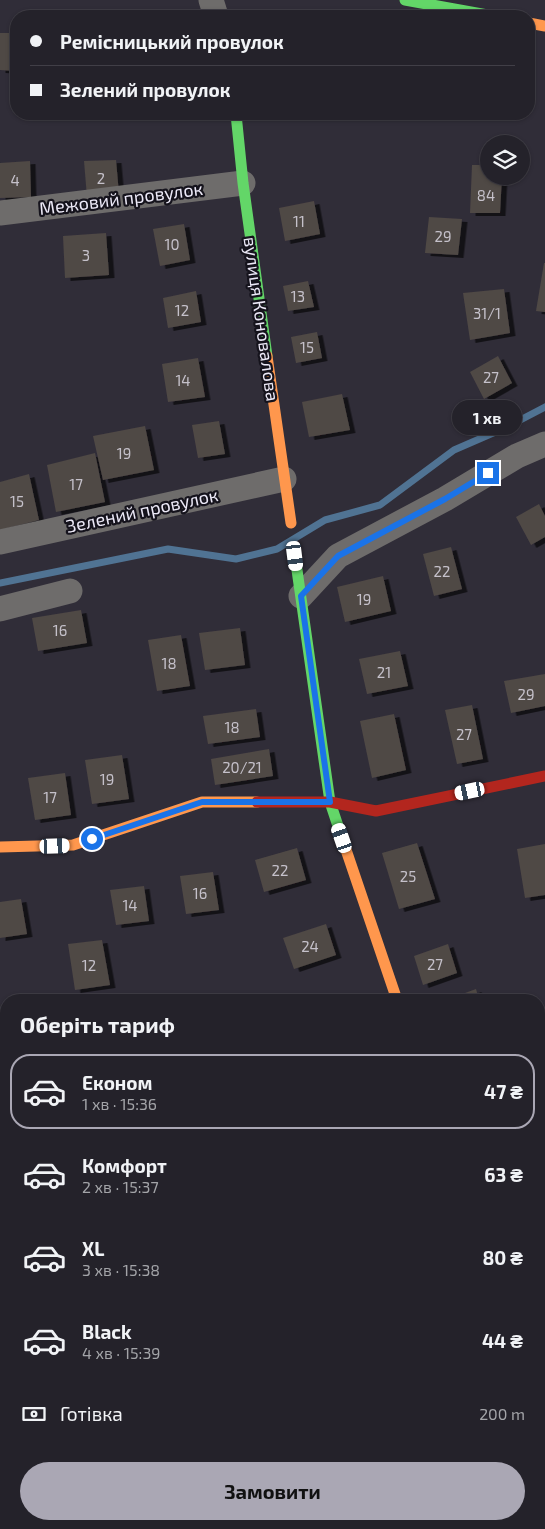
<!DOCTYPE html>
<html lang="uk">
<meta charset="utf-8">
<style>
:root{--surface:#24222a;--page:#302f36;--text:#f1f3f6;--muted:#a3a4a8;--line:#413f47;--accent:#aaa7b4}
body{margin:0;font-family:"Exo 2",sans-serif;background:var(--page);color:var(--text);height:100vh;display:flex;flex-direction:column;font-size:19px;white-space:nowrap}
*{box-sizing:border-box;margin:0}
p{font-size:16px;color:var(--muted)}
.icon{flex:none;width:28px;height:28px;fill:none;stroke:currentColor;stroke-width:2;stroke-linecap:round;stroke-linejoin:round}
.map{position:relative;flex:1;overflow:hidden}
.sheet{position:absolute;left:0px;top:994px;width:545px;height:536px;display:flex;flex-direction:column;background:var(--surface);border-radius:20px 20px 0 0;box-shadow:0 1px 4px #0004,0 0 0 1px var(--line)}
.sheet>*{flex:none}
.hud{position:absolute;left:10px;top:10px;width:525px;height:110px;border-radius:20px;box-shadow:0 1px 4px #0004,0 0 0 1px var(--line);display:grid;align-content:center;height:110px;padding:0 20px;background:var(--surface)}
.buttons{position:absolute;left:480px;top:135px;display:grid;gap:10px}
.buttons a{display:grid;place-items:center;width:50px;height:50px;border-radius:50%;background:var(--surface);box-shadow:0 1px 4px #0004,0 0 0 1px var(--line);font-size:25px}
.end{position:absolute;width:22px;height:22px;margin:-11px;border:6px solid #1a73e8;background:#fff;box-shadow:0 0 0 2px #fff}
.from{border-radius:50%}
.bubble{position:absolute;height:35px;border-radius:18px;background:var(--surface);box-shadow:0 1px 4px #0004,0 0 0 1px var(--line);font-size:16px;font-weight:700;line-height:35px;text-align:center}
.car{position:absolute;width:15px;height:30px;margin:-15px -8px;border-radius:6px;box-shadow:0 0 4px 1px #0007;background:linear-gradient(#fff 24%,#345 0 40%,#fff 0 76%,#345 0 86%,#fff 0)}
.hud b{display:flex;align-items:center;gap:18px;height:48px;font-size:19px}
.hud b+b{border-top:1px solid var(--line)}
.hud i{width:12px;height:12px;background:var(--text)}
ul{padding:0;list-style:none}
li{display:flex;align-items:center;gap:15px;height:75px;margin:0 10px 8px;padding:0 10px;border:2px solid transparent;border-radius:20px}
li div{flex:1}
li b{display:block;font-size:19px}
li em{font-style:normal;font-weight:700}
li.selected{border-color:var(--accent)}
li>.icon{width:45px;height:45px;stroke-width:1.5}
h2{padding:0 20px;font-size:22px;line-height:60px}
.pay{display:flex;align-items:center;gap:12px;height:55px;padding:0 20px;font-size:19px}
.pay p{margin-inline-start:auto}
.cta{display:flex;gap:10px;margin-top:auto;padding:10px 20px}
.cta a{flex:1;height:58px;border-radius:30px;background:var(--accent);color:#111;font-size:20px;font-weight:700;line-height:58px;text-align:center}
.map>svg:first-child{display:block}
</style>
<div class="map">
<svg width="545" height="1529" viewBox="0 0 545 1529">
<defs>
<filter id="shadow"><feDropShadow dx="5.5" dy="3" stdDeviation="0" flood-color="#0009"/></filter>
</defs>
<rect width="100%" height="100%" fill="#302d38"/>
<g fill="none" stroke-linecap="round" stroke-linejoin="round">
<!-- stream -->
<path stroke="#507393" stroke-width="7" d="M0,583L168,549L236,559L277,549L325,520L380,505L454,450L507,427L545,407"/>
</g>
<!-- building -->
<path fill="#4f4845" filter="url(#shadow)" d="M0,33H16V71L0,70Z
M116,160L119,194L87,197L84,161Z
M30,161L31,197L0,198V163Z
M472,165H489V176H502L500,213H470Z
M314,201L320,234L285,241L279,208Z
M429,217L462,219L458,255L425,253Z
M184,224L190,260L160,266L153,229Z
M106,233L109,275L65,278L63,236Z
M544,263H545V312L536,311Z
M308,281L314,307L288,311L283,286Z
M504,289L510,333L470,340L463,293Z
M196,291L201,322L168,328L163,298Z
M317,332L322,358L296,363L291,337Z
M498,356L512,383L484,399L470,372Z
M198,358L205,397L168,402L162,364Z
M342,394L350,430L309,437L302,402Z
M219,421L225,454L198,458L192,425Z
M145,426L154,470L103,480L93,436Z
M95,453L105,502L56,512L47,465Z
M29,474L39,520L0,530V482Z
M539,504L545,516V537L531,545L516,517Z
M451,547L462,589L434,596L423,554Z
M383,576L391,611L345,622L337,587Z
M81,610L87,643L38,651L32,618Z
M240,628L245,665L205,670L199,633Z
M181,635L190,686L157,691L148,640Z
M400,651L408,686L367,694L359,659Z
M545,674V706L511,713L504,681Z
M472,705L483,759L457,764L445,710Z
M256,709L260,737L208,744L203,716Z
M394,714L406,770L372,778L360,721Z
M269,749L273,776L215,785L211,759Z
M122,755L129,799L92,804L85,760Z
M65,773L71,815L35,820L28,778Z
M417,843L435,899L399,909L382,853Z
M545,844V895L525,898L517,849Z
M297,848L306,880L264,892L255,860Z
M213,872L219,910L186,914L180,876Z
M144,886L149,921L116,925L110,890Z
M21,899L27,934L0,938V902Z
M326,924L336,955L294,969L283,938Z
M102,940L110,985L75,990L68,944Z
M448,944L457,973L423,985L414,956Z
M476,989L479,1000H446Z
M6,1009V1039L0,1042V1011Z
M0,1138L4,1149L0,1150Z
M6,1169V1206L0,1190V1171Z
M544,1180L545,1213L539,1215V1182Z
M545,1250V1285L539,1287V1252Z
M111,1524H153L155,1529H112Z
M495,1524H534L536,1529H496Z"/>
<g fill="none" stroke-linecap="round" stroke-linejoin="round">
<!-- street -->
<path stroke="#6e6c6b" stroke-width="25" d="M211,0L216,16
M0,213L243,183
M0,542L284,479
M301,596L338,556L445,499L517,456L545,444
M0,609L70,591
M539,1416L545,1434"/>
<!-- fast -->
<path stroke="#63d668" stroke-width="11" d="M405,0L493,16
M236,114L243,183L267,356
M295,556L330,802L342,838
M0,1372L6,1388
M58,1524L61,1529"/>
<!-- slow -->
<path stroke="#ff974d" stroke-width="11" d="M529,23L545,26
M267,356L291,523
M342,838L397,1000
M0,847L73,845L202,802H257"/>
<!-- jam -->
<path stroke="#b3261e" stroke-width="11" d="M257,802H330L376,811L545,776"/>
</g>
<g fill="none" stroke-linecap="round" stroke-linejoin="round">
<!-- route -->
<path stroke="#1a73e8" stroke-width="6" d="M92,839L202,802H330L301,596L338,556L445,499L488,473"/>
</g>
<g text-anchor="middle" dominant-baseline="central" stroke-width="4.5" stroke-linejoin="round" paint-order="stroke">
<!-- number labels -->
<g font-size="15" fill="#c5c1ca">
<text x="101" y="178">2</text>
<text x="15" y="180">4</text>
<text x="486" y="195">84</text>
<text x="299" y="221">11</text>
<text x="443" y="236">29</text>
<text x="172" y="244">10</text>
<text x="86" y="255">3</text>
<text x="298" y="296">13</text>
<text x="182" y="310">12</text>
<text x="487" y="313">31/1</text>
<text x="307" y="347">15</text>
<text x="491" y="377">27</text>
<text x="183" y="380">14</text>
<text x="124" y="453">19</text>
<text x="76" y="484">17</text>
<text x="17" y="501">15</text>
<text x="442" y="571">22</text>
<text x="364" y="599">19</text>
<text x="60" y="630">16</text>
<text x="169" y="663">18</text>
<text x="384" y="672">21</text>
<text x="526" y="694">29</text>
<text x="232" y="727">18</text>
<text x="464" y="734">27</text>
<text x="242" y="767">20/21</text>
<text x="107" y="779">19</text>
<text x="50" y="797">17</text>
<text x="280" y="870">22</text>
<text x="408" y="876">25</text>
<text x="200" y="893">16</text>
<text x="130" y="905">14</text>
<text x="310" y="946">24</text>
<text x="435" y="964">27</text>
<text x="89" y="965">12</text>
</g>
<!-- street labels -->
<g font-size="18" fill="#ece9f7" stroke="#15131c">
<text transform="translate(121 198) rotate(-7)">Межовий провулок</text>
<text transform="translate(262 319) rotate(82)">вулиця Коновалова</text>
<text transform="translate(142 510) rotate(-12)">Зелений провулок</text>
</g>
</g>
</svg>
<div class="buttons">
<a><svg class="icon" aria-label="layers" viewBox="0 0 24 24"><path d="M12 4l9 5-9 5-9-5zM3 14l9 5 9-5"/></svg></a>
</div>
<i class="end from" style="left:92px;top:839px"></i>
<i class="end" style="left:488px;top:473px"></i>
<div class="bubble" style="left:452px;top:400px;width:70px">1 хв</div>
<i class="car" style="left:295px;top:556px;rotate:173deg"></i>
<i class="car" style="left:470px;top:791px;rotate:258deg"></i>
<i class="car" style="left:342px;top:838px;rotate:341deg"></i>
<i class="car" style="left:55px;top:846px;rotate:88deg"></i>
<div class="hud">
<b><i class="from"></i>Ремісницький провулок</b>
<b><i></i>Зелений провулок</b>
</div>
<section class="sheet">
<h2>Оберіть тариф</h2>
<ul>
<li class="selected"><svg class="icon" aria-label="car" viewBox="0 0 24 24"><path d="M5 17H2v-5l4-1 3-4h7l3 4 3 1v5h-3M9 17h6M6 11h13"/><circle cx="7" cy="17" r="2"/><circle cx="17" cy="17" r="2"/></svg><div><b>Економ</b><p>1 хв · 15:36</p></div><em>47 ₴</em></li>
<li><svg class="icon" aria-label="car" viewBox="0 0 24 24"><path d="M5 17H2v-5l4-1 3-4h7l3 4 3 1v5h-3M9 17h6M6 11h13"/><circle cx="7" cy="17" r="2"/><circle cx="17" cy="17" r="2"/></svg><div><b>Комфорт</b><p>2 хв · 15:37</p></div><em>63 ₴</em></li>
<li><svg class="icon" aria-label="car" viewBox="0 0 24 24"><path d="M5 17H2v-5l4-1 3-4h7l3 4 3 1v5h-3M9 17h6M6 11h13"/><circle cx="7" cy="17" r="2"/><circle cx="17" cy="17" r="2"/></svg><div><b>XL</b><p>3 хв · 15:38</p></div><em>80 ₴</em></li>
<li><svg class="icon" aria-label="car" viewBox="0 0 24 24"><path d="M5 17H2v-5l4-1 3-4h7l3 4 3 1v5h-3M9 17h6M6 11h13"/><circle cx="7" cy="17" r="2"/><circle cx="17" cy="17" r="2"/></svg><div><b>Black</b><p>4 хв · 15:39</p></div><em>44 ₴</em></li>
</ul>
<div class="pay"><svg class="icon" aria-label="cash" viewBox="0 0 24 24"><path d="M3 7h18v10H3z"/><circle cx="12" cy="12" r="2"/></svg>Готівка<p>200 m</p></div>
<div class="cta"><a>Замовити</a></div>
</section>
</div>
